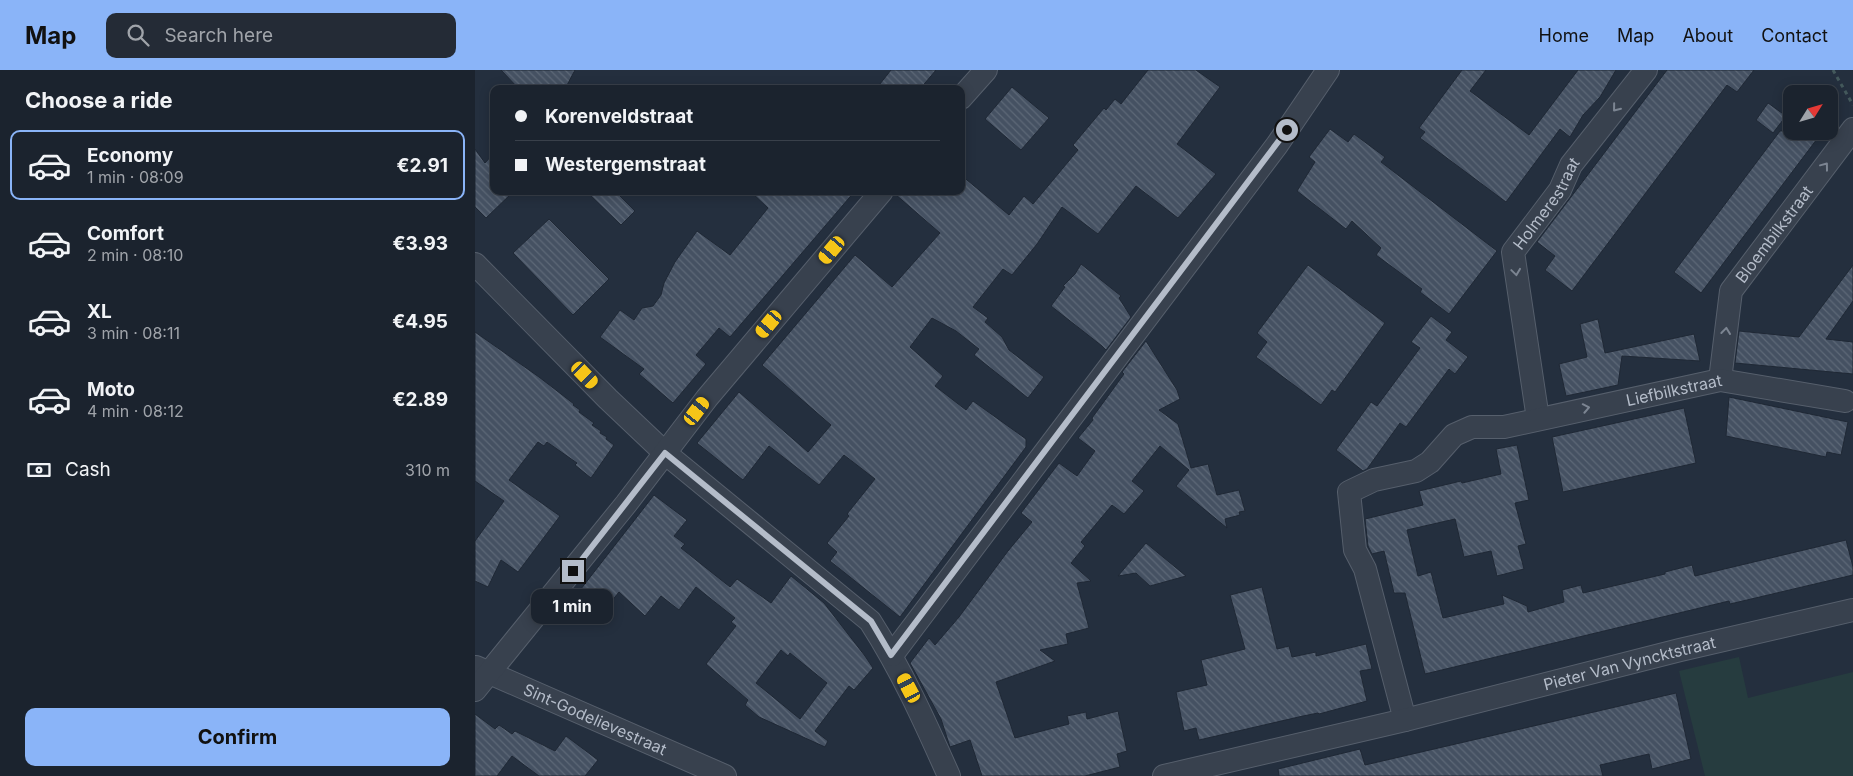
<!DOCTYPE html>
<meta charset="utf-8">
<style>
:root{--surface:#1b232e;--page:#242b36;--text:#f1f3f6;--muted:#a0a4aa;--line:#39404a;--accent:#8ab4f8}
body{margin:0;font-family:Inter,sans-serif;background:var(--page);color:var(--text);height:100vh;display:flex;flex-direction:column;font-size:19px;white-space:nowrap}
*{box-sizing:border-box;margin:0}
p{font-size:16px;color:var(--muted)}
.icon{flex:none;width:28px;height:28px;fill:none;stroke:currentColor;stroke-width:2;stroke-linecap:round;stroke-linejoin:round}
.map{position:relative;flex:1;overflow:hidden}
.sheet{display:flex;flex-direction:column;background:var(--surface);width:475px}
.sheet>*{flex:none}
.hud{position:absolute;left:15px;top:15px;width:475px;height:110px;border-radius:10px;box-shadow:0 2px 12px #0003,0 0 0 1px var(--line);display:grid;align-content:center;height:110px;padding:0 25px;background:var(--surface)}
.needle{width:32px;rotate:53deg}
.controls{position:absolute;left:1308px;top:15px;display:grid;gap:10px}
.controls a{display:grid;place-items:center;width:55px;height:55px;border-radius:10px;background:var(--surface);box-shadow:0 2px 12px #0003,0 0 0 1px var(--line);font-size:25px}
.end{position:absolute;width:22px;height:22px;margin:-11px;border:6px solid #b4bcc9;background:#111;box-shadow:0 0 0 2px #111}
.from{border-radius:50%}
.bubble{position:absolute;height:35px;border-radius:10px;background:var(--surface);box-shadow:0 2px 12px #0003,0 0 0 1px var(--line);font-size:16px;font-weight:700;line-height:35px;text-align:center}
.car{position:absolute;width:15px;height:30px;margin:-15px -8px;border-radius:6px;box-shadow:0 0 4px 1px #0007;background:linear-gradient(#f5c518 24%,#345 0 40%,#f5c518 0 76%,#345 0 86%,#f5c518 0)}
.hud b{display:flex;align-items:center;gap:18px;height:48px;font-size:19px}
.hud b+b{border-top:1px solid var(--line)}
.hud i{width:12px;height:12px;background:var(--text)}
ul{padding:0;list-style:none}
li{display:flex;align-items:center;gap:15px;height:70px;margin:0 10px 8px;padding:0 15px;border:2px solid transparent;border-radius:10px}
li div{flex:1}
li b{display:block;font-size:19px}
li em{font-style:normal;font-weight:700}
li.active{border-color:var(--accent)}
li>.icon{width:45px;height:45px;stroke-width:1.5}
h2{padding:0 25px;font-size:22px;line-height:60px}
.pay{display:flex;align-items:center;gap:12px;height:55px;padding:0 25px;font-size:19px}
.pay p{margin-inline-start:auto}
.cta{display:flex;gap:10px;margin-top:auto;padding:10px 25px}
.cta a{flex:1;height:58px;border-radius:10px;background:var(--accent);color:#111;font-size:20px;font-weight:700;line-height:58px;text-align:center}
header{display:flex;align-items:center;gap:30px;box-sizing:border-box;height:70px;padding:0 25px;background:var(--accent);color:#111}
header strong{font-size:24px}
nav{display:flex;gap:28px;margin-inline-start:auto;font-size:18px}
.search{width:350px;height:45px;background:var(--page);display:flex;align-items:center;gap:12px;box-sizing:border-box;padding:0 18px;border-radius:10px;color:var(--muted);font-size:19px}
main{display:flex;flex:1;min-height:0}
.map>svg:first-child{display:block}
</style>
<header>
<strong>Map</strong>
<div class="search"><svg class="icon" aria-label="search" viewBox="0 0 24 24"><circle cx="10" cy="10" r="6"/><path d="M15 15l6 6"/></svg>Search here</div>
<nav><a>Home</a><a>Map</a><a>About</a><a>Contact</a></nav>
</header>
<main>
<section class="sheet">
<h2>Choose a ride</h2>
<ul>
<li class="active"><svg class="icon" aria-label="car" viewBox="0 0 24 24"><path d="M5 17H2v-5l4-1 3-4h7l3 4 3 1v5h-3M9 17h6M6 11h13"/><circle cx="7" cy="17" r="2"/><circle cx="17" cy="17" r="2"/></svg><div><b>Economy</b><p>1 min · 08:09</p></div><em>€2.91</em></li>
<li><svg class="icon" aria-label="car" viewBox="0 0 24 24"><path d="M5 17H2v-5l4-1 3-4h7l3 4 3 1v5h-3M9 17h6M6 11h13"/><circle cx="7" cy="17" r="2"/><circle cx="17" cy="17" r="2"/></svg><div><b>Comfort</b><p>2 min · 08:10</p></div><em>€3.93</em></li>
<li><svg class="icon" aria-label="car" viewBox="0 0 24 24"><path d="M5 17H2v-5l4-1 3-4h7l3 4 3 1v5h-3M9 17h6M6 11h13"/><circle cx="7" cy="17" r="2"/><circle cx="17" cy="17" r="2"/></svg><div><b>XL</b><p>3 min · 08:11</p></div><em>€4.95</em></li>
<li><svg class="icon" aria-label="car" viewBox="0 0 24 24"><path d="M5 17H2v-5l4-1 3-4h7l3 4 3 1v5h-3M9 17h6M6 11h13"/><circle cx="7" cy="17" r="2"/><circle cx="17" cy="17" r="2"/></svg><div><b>Moto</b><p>4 min · 08:12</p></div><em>€2.89</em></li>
</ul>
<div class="pay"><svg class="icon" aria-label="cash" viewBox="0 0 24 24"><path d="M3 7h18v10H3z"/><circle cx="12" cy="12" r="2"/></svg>Cash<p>310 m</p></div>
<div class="cta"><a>Confirm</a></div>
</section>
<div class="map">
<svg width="1378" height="706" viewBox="0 0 1378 706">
<defs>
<pattern id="building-back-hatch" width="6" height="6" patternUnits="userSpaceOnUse" patternTransform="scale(1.25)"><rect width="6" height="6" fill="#455162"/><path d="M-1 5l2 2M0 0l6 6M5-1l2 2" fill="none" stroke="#5d6877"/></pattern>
</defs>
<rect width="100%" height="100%" fill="#242f3e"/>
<!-- green -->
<path fill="#263c3f" d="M1264,587L1273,628L1378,602V706H1230L1204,601Z"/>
<!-- building -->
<path fill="url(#building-back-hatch)" stroke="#1f2835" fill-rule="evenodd" d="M26,0H100L90,19H44Z
M416,0H461L445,19H401Z
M673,0H721L745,17L702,74L741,104L703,148L661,116L623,164L587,137L562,174L537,205L528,199L498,237L513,248L510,252L527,267L534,280L569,307L553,328L499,285L504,279L481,261L457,248L435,277L468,306L460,316L491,340L498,331L551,369V377L425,547L355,491L362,482L352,473L374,446L372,444L400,409L369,385L344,415L294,376L268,410L222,373L264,322L333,382L356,355L287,295L380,185L417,217L465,163L420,124V121H486V105L534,145L549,126L558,134L603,80L598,75L629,38L631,40L640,29L646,34Z
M987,0H1011L995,21L1054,65L1103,0H1141L1125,27L1108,45L1095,67L1085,59L1031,132L945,68L950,62L944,58Z
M1192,0H1279L1262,22L1252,15L1097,221L1070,200L1080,186L1062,172Z
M537,17L574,48L546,80L510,49Z
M1293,33L1311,46L1298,63L1281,50Z
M855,59L873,72L879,64L910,87L906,92L1022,181L974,244L945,222L947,219L901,185L906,178L877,151L871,159L822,121L840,92L834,87Z
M1305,61H1348L1226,223L1199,202Z
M0,79L10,93L19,83V121H39L11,148L0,137Z
M111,121H140L160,141L146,155Z
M275,121H380L255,267L244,258L221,285L231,294L198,333L164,304L169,299L125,267L145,240L159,250L167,238L178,236L186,225L189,213L200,192L222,161L255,185L293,138Z
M74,149L134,209L98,245L38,183Z
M606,194L646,226L644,228L656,247L631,280L627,276L576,236L590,217L588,216L600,204Z
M833,195L910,253L860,322L857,320L846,335L781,287L792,272L782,263Z
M1378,195V231L1351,269L1378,272V304L1260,293L1264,261L1324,267Z
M956,246L977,262L971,270L993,287L980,304L974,299L931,357L925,353L892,399L888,401L861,380L896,332L902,336L945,278L936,272Z
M1123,249L1130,283L1219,264L1225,291L1147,286L1143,315L1091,326L1084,294L1112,287L1105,254Z
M0,262L64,307L99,334L98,335L105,340L104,342L119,353L117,355L126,361L125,363L132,367L131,369L139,375L116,408L100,395L102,393L72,372L69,376L63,372L34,410L85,446L43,502L26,490L13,517L0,511V471L29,431L0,411Z
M671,271L702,320L705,329L684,340L703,354L716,398L733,394L742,425L764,420L770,441L764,442L765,445L750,449L752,458L701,416L714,400L685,376L657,411L669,421L649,444L637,435L606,472L610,476L596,493L616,511L602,513L614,558L591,564L593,574L565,580L580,591L521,612L540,668L594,654L592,646L611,642L612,649L643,641L652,681L642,684L645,697L610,706H507L495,670L475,677L466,649L435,593L454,568L460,575L484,547L533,481L557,452L546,443L584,393L602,406L620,381L603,368L618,350L617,348L649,304L647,302Z
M1254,327L1373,352L1366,385L1352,382L1351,387L1251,366Z
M1209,338L1221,393L1088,422L1077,367Z
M1042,375L1054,430L1040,433L1051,474L1043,476L1049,499L1022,506L1016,481L989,487L980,449L932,460L943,506L956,502L968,548L1029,534L1027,525L1052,536L1053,542L1089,532L1087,520L1106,515L1108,523L1190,504V502L1217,495L1220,506L1371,470L1378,497V505L1255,534L1254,531L950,604L930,523H919L909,481L897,484L893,476L890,449L948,435L944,421L986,411L987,413L1026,404L1021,379Z
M179,425L212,450L199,466L210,474L206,478L255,517L262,509L296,533L316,506L349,533L390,586L398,598L379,620L374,616L340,661L353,671L350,677L284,647L270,635L273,630L231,594L261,556L256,552L260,548L221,517L204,540L186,526L170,546L144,522L128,542L125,539L117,550L95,533ZM306,580L313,586L315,583L352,613L325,649L281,613Z
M671,473L711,506L675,516L661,503L643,506Z
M787,517L802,579L814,576L817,587L841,582V586L891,574L897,599L885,601L892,631L844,644L843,643L828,646L724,670L721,658L709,661L701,622L732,615L726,590L770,579L755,525Z
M1201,623L1216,689L1177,699L1174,684L1125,695L1128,706H804L803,699L885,679L890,695Z
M0,644L20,659L24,655L37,664L40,661L80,681L91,666L123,690L110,706H64L37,686L22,706H0Z"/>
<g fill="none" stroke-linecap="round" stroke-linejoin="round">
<!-- street casing -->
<g stroke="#565f6c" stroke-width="24">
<g id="street">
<path d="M486,28L511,0"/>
<path d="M0,194L133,329L190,383L395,551C427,601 450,652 474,706"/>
<path id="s1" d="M1245,310L1256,221L1378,59"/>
<path id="s2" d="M1063,349L1038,182L1085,120L1096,95L1171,0"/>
<path d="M417,585L802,75L853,0"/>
<path id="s3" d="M1,597L250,706"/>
<path d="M0,620L151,434L232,328L407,121"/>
<path id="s4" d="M930,650L890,499L880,480L874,422L899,410L941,401L955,392L979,365L997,357H1029L1245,310L1370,331"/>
<path id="s5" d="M689,706L930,650L1205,580L1378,540"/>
</g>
</g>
<!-- path -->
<path stroke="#44595c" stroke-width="3" stroke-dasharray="4 4" stroke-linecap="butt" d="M1358,0L1378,35"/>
<!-- street -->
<use href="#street" stroke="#38414e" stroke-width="22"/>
</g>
<!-- one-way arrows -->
<defs><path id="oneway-chevron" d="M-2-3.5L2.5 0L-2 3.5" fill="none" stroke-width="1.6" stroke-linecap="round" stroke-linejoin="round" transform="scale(1.25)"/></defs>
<g stroke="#7c8592">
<use href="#oneway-chevron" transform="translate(1141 38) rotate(129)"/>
<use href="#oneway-chevron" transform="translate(1350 96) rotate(-53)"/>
<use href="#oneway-chevron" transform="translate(1041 202) rotate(82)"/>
<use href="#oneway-chevron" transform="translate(1251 261) rotate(-83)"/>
<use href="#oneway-chevron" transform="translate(1111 338) rotate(-11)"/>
</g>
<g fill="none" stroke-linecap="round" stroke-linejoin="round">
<!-- route -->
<path stroke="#b4bcc9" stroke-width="6" d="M98,501L190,383L396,551L416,585L812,60"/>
</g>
<g text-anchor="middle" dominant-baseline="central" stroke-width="4" stroke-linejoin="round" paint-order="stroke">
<!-- street labels -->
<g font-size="16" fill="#b4bcc9" stroke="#1d2633">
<text stroke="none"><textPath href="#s2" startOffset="228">Holmerestraat</textPath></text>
<text stroke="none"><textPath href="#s1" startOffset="161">Bloembilkstraat</textPath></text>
<text stroke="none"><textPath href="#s4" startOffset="585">Liefbilkstraat</textPath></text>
<text stroke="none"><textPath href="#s5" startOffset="479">Pieter Van Vyncktstraat</textPath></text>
<text stroke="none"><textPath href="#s3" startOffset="130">Sint-Godelievestraat</textPath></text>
</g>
</g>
</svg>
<div class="controls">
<a><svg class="needle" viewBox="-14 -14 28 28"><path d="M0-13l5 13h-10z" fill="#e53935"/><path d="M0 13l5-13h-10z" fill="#a0a4aa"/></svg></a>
</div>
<i class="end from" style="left:812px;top:60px"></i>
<i class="end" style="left:98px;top:501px"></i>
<div class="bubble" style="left:56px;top:519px;width:82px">1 min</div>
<i class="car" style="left:357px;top:180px;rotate:220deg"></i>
<i class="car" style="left:294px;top:254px;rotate:220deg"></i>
<i class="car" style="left:110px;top:305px;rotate:136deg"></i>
<i class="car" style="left:222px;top:341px;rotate:37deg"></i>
<i class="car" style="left:434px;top:618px;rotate:332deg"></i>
<div class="hud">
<b><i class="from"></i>Korenveldstraat</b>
<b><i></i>Westergemstraat</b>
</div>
</div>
</main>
